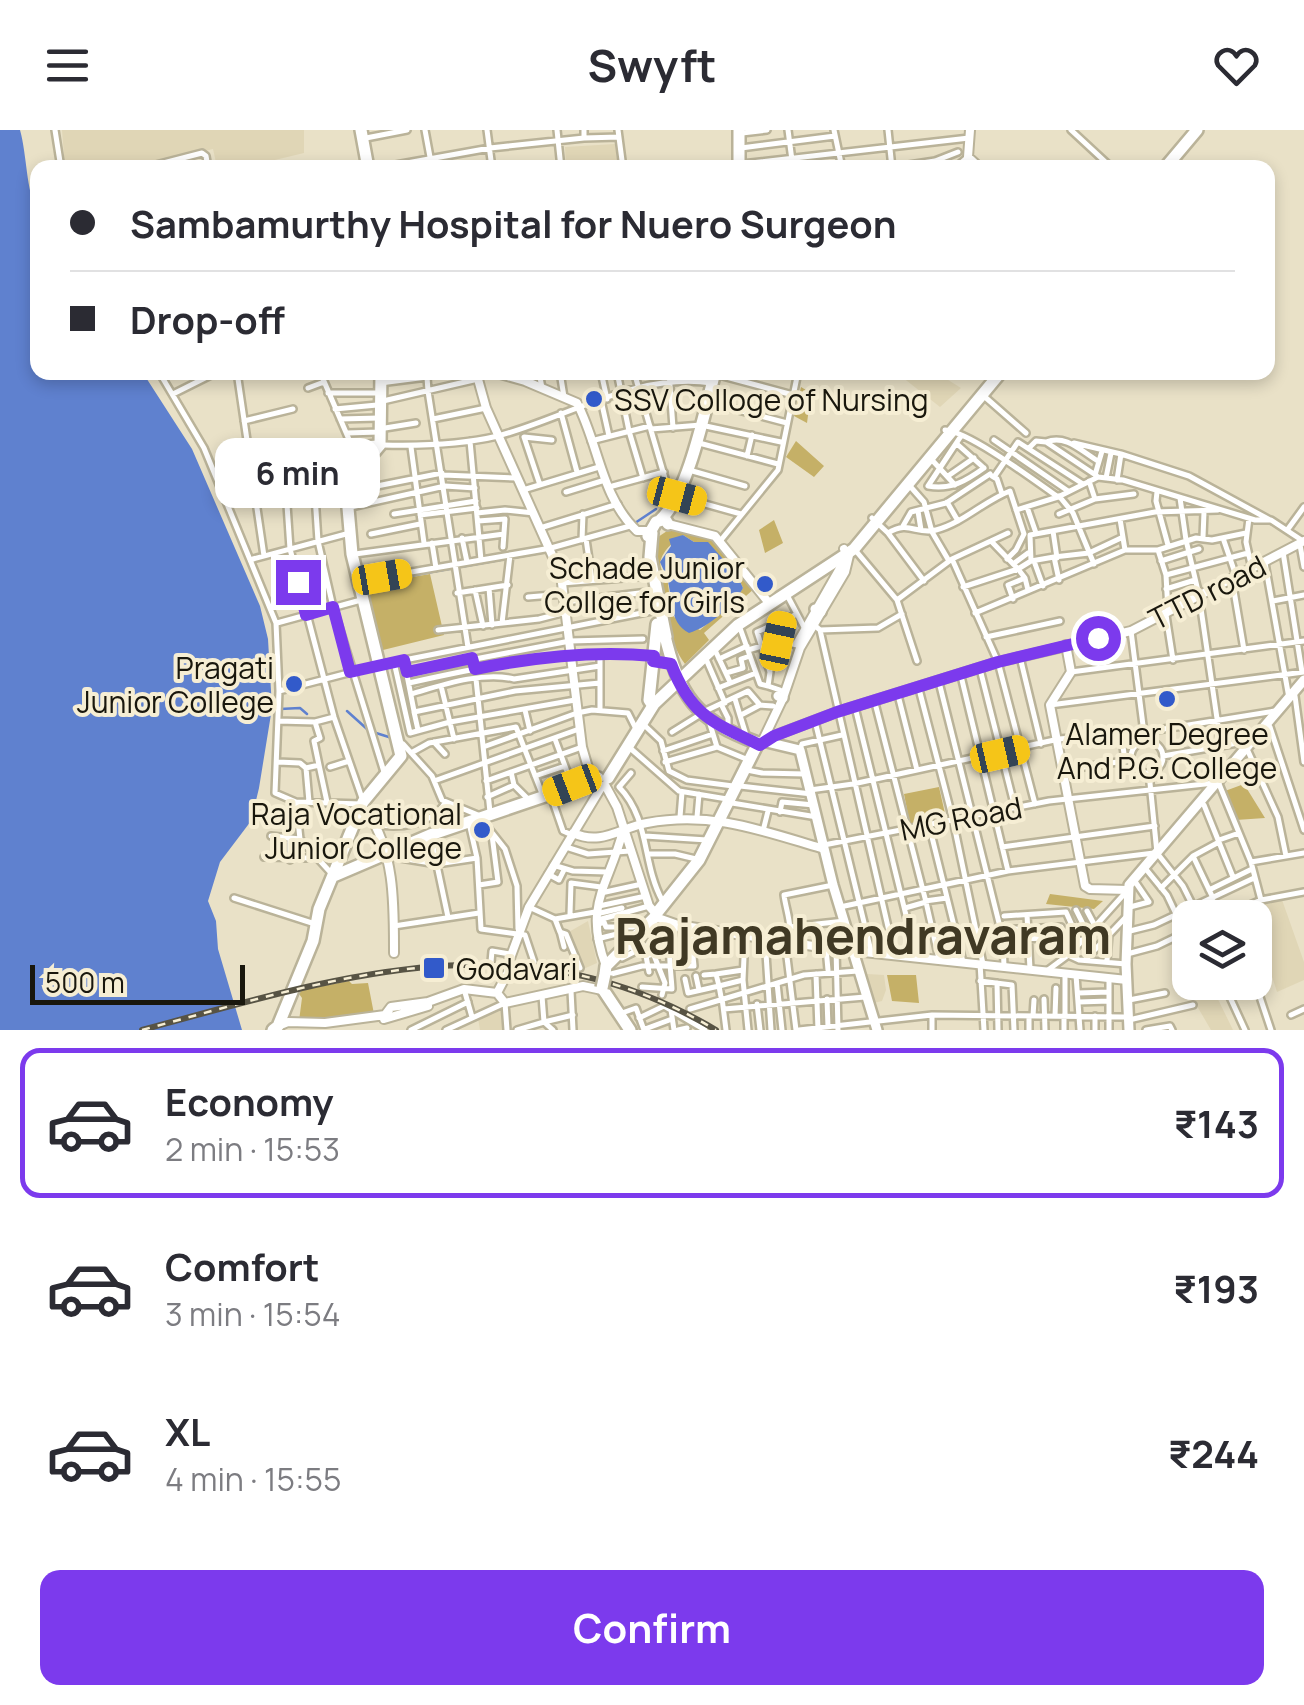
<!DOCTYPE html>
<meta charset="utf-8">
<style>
:root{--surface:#fff;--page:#f7f7f7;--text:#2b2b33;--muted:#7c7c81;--line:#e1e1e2;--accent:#7c3aed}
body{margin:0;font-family:Manrope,sans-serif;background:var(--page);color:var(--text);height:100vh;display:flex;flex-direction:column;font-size:38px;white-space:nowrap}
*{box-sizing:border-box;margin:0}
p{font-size:32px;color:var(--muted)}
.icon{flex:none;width:55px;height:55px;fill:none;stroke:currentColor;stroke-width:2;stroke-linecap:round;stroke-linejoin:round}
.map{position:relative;height:900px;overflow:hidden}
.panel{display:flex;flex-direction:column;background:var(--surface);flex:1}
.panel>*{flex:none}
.guide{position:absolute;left:30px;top:30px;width:1245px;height:220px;border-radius:20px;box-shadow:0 5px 15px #0003;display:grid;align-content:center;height:220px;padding:0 40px;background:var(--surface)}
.controls{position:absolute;left:1172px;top:770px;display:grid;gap:20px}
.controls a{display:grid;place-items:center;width:100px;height:100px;border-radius:20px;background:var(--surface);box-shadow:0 5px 15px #0003;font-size:50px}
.scale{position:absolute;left:30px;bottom:25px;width:215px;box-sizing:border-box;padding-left:10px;border:5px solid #19170d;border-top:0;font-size:28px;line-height:35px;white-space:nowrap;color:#19170d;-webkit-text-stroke:8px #f6eed4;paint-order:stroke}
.end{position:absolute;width:45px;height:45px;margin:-22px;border:12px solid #7c3aed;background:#fff;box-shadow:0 0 0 5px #fff}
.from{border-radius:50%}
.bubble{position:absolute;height:70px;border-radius:20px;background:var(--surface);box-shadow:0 5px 15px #0003;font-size:32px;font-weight:700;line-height:70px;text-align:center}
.car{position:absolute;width:30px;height:60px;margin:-30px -15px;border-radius:12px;box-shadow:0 0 8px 2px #0007;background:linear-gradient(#f5c518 24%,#345 0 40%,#f5c518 0 76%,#345 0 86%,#f5c518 0)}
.guide b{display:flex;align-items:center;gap:35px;height:95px;font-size:38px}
.guide b+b{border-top:2px solid var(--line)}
.guide i{width:25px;height:25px;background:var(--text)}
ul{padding:18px 0 0;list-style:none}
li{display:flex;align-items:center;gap:30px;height:150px;margin:0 20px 15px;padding:0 20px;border:5px solid transparent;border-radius:20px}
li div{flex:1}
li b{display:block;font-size:38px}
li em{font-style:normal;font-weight:700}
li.on{border-color:var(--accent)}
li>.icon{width:90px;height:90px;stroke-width:1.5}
.primary-button{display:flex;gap:20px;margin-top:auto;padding:20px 40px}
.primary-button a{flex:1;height:115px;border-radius:20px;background:var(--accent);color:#fff;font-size:40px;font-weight:700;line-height:115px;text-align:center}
header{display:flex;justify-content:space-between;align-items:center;height:130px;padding:0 40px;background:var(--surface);font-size:45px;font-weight:700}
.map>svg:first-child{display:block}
</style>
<header><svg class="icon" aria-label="menu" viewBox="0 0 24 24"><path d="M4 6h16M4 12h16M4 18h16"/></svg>Swyft<svg class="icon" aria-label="heart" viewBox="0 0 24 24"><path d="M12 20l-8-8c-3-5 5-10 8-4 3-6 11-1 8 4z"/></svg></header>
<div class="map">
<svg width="1304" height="900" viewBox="0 0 1304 900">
<rect width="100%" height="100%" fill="#e9e1c7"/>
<!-- built -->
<path fill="#e0d6b6" d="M62,0H304V23L246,37H217L213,19L140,37H65Z
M615,14L618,37H566L565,17Z
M897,243H937L961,258L940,277Z
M1281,767L1304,832V850L1277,862L1250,779Z
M588,791L597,833L581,840L567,803Z
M1190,816V852L1210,853L1233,900H1211L1197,876L1179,820Z
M867,844L884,845L886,860L882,871L874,873Z
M501,876L504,900H480L478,888Z"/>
<!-- green -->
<path fill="#c5b067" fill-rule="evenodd" d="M801,257L811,263L807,293L794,286Z
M796,311L824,336L814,347L786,327Z
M774,390L783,413L765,423L759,400Z
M680,399C725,410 728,423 755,458L704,503L709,510L685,534C667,510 647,435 658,407L667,401ZM683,405L694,412L707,413L737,445L743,458L733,472L700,500L674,487C671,475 669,465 668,453C667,438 666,452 661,438C657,425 674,411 683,405Z
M430,444L444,505L383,520L368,465L371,454Z
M1244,654L1265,688L1236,690L1225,661Z
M939,657L946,688L910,695L904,664Z
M1050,764L1103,771L1094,779L1046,774Z
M887,845H916L919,873L892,871Z
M349,851L352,854L368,853L374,884L299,891L302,868L297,861Z"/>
<!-- water -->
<path fill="#5f81cf" d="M0,0H20C27,25 26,60 37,81L38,242L143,243L192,319L260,476L268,509L272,578L259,658L251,691L220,732L208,771L216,791L218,819L242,900H0Z
M683,405L694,412H708L737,445L743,458C733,476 709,497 689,503C668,492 673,467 667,448C665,442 662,437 660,432L671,416L669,409Z"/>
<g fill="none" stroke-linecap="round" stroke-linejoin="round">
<!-- stream -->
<path stroke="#5f81cf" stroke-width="2.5" d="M632,395L656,379
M366,462L369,453L546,422L626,400
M382,526L385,530H396
M280,579L300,578L307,584
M347,581L367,599
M376,603L392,608"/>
<!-- minor casing -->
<g stroke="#bab399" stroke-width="10">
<path id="minor" d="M55,0L61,38
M425,0L430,27
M487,0L492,38
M557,0L561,38
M584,0V8L619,7
M618,0L623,38
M788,0L793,38
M834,0L842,38
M888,0L892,38
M1071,0L1112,38
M742,3L767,0
M366,8L407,0
M741,18L835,6
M742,34L969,8
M144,38L202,23L206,26L208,38
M379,38L490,18L584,8
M889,38L935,31L958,22
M955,38L968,27
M159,242L204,318L276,493L279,561L275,663L296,672L362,674
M237,242L264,426
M320,242L360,335
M432,242L427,247L428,261L468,517
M539,242L542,258
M560,242L564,267
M601,242L607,269
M617,242L629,301L643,348
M634,242L671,369
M669,242L673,298
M715,244L793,265
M380,253L427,247
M308,258L324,252
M328,263H377
M173,264L217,242
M985,267L1026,303
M601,270L609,306
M383,271L478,249
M708,272L787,293
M335,279L377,275
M561,283L577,342
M340,289L379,288
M433,289L486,278
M244,291L293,279
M379,299L416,293
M651,299L701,295L781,312
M945,300C970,302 1035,351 1058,367
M347,303L379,302
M961,306L928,356C951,360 966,351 984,338
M994,310L1068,361
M470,311L481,430
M591,311L650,296
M1046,312C1066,304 1081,321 1098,331
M699,313L778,334
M1074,313L1121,324L1189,346L1270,390
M957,314L984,338
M353,315L377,313
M383,315C421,316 460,315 498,306C569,287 636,242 712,253
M411,317L424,413
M1029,318L1036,311L1046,312L1097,346
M747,326L752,305
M932,330L955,355
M689,340L745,356
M285,345L290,419L334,587L363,671
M443,345L517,348
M1095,345L1102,321
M948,346L974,328
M992,346L997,349L1002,364
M994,347L1018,312L1083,354
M1106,348L1111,323
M314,350L318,411L333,477L384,642
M1117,350L1121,324
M219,351C262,340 302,349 346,352
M1089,351L1095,369
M540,355L524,307L552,310
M909,355L924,372L932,402L949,431
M609,357L664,342
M523,360L599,337
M347,362L442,343
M566,362L605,350
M1157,362L1156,371L1168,415
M1059,366L1073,383L1094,434
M680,367L741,384
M1180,368L1186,410L1199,465L1221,616
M947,372L958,391
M351,377L445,356L475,358
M1027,377L1036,403
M1016,380L1058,367L1098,347L1123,350L1255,390H1271L1303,411
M918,381L921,400
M477,383L505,380L534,383
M394,384L476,371
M1059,384L1095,369L1134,364
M420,385L477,378
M872,388L888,403L924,451
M1249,388L1246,412L1252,439
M1120,389L1125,420
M478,391L505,389L503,417
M903,396L911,382L946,373L990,344
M540,398L618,374
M1288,399L1304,377
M1053,401L1057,428
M888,403C909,390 916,405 936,400C963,393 984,371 1010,361L1024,404L1016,420L1007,429
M371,404L420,394
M1203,407L1204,382
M462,408L467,432
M1223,408L1236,446
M586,409L592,450
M582,410L583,384
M721,410L778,340L798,242
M432,413L436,438
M1300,415L1304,437
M1158,420L1166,445L1248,423
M856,421L897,470L917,531
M1283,422L1302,542
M355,424L504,404
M1054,427L1089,423L1121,408
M253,429L346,404
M952,429L998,532L1035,674
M1031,431L1030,405L1155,382L1218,380
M1034,431L1043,456
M1161,431L1199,419
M1265,433L1289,568
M1013,434L1028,423
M1166,445L1168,481
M1232,449L1244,520
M359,451L551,418L630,396
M562,453L648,446
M963,457L1018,439L991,411
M489,458L492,495
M1166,459L1195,450
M475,460L483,496
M1028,460L1025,448L1018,439L1031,431L1054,427L1059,450
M457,463L508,455
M787,465L805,499
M528,467L564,464
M1013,469L1008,455L1025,448
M897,470L952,429L1008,403
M1273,471L1304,465
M565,472L656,461
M975,483L1125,420H1158L1196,408L1212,410L1246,403
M1166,485L1173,530
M277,493L361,470
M502,493L510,425
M813,494L820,500L894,823
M740,498L760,554L768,556
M438,500L539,489L566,482
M820,500L878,498L902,484
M1131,501L1145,611
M986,507L1060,491
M714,518L730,552
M748,520L779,511L797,515
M1020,527L1041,614
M706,529L725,573
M719,529L747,516
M404,530L414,581
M394,532L410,603L450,592L575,570
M980,539L1015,678
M770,540L783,490
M407,542L570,511L643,509
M1071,542L1304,511
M726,543L743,538L741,529L750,526
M961,546L1008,741
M476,549L490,682
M939,552L1003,809L1004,837
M409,553C489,535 569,519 651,525
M441,556L454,609
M718,558L756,543
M919,559L953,690L983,834
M780,560L768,556L770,542L757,502L795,485
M279,561L379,535L657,480
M411,564C442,555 483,541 514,549L600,536
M898,565L917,640
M1295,566L1304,632
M735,569L746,605
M875,573L926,772L905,778
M721,574L728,588V597
M1050,575L1304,542
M855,577L916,826
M525,580L530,601
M600,580V524
M703,582L748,561L760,575L773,576
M741,585L760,575
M278,591L315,592L334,587
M709,591L717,617L746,629
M815,591L871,821
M315,592L320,608L314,611L319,635
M642,593L661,611L669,641L687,650L733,656
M1270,597L1304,700
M418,600L414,582L515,561L600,553
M672,602L701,584
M1121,604L1125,630
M555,609L572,655
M1131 627a16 16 0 1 1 32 0a16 16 0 1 1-32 0Z
M434,612L445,624
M403,614L432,646L442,670L478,685L505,719L517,756L518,799
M486,616L577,583L592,580L628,583L636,599
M630,618L679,661L727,669
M1247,619L1278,687L1286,726
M800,620L802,614L842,605
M663,621L713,604
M411,623L429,613L516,597L543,666
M1163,626L1249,611
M278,632L300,633L306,638L319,635L327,672
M665,632L717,617
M330,637L349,631
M306,638L309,672
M747,640L762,643L805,644
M1064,640L1131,630
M511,642L514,655L527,668
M631,643L619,657C650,689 642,733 662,770
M1149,643L1157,723L1183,756L1199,788
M535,646L565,636
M434,651L579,599
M486,651L582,617
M740,656L812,664
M810,660L853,654L1059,609L1145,602L1275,581
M551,666L563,701L572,705
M487,667L514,655
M296,672L300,709L332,744
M732,673L817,687
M1204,675L1233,747
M780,682L782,672L814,675
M680,687L682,662
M697,687L699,664
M469,693L477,728L481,799L525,805L534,832
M375,694C398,699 432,695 445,673L457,694
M929,695L963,832
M763,701L768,681
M271,706L300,709
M645,706L707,710
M431,707L448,787
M1219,710L1239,703
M824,715L1049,671L1214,653L1219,654L1251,732L1261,770
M566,717L588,724L630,721
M1002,717L1155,696
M648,724H675L696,729
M388,726L437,734L477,728
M1193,726L1213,768
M264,727L316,728
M290,730V708
M1251,732L1304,723
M553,735L573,741L607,742
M1145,738L1167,765L1185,803
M548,744L559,750L564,740
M479,755L498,752L492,705
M1161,758L1193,726L1219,712
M1209,760L1252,739
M601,763L642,754
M234,768L315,794
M925,771L947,768
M926,772L939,829
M599,776L646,766
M529,777L555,789L560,802L566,804L580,838
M840,777L1008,741L1154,723
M1130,777L1149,772L1134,750
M1243,777L1247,788
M1076,780L1088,804
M1087,781L1095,796
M570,784L571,753L601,757
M596,784L622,778
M1027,785L1030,839
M1004,786L1066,782L1080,813
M1220,788L1261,770L1304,762
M555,789L595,782
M598,790L649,776
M597,795L604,792L606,797H633L638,792
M394,796L479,783
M789,797L845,791
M560,801L564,817
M978,801L1061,797
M1130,801L1154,795L1254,748
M745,804L743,850L748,900
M765,808L771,900
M597,809L617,804L632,818
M1003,809L1063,808L1071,823
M649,813L665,853L662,865
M826,818L828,840
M836,818L838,900
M1004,821H1028
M1127,824L1157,816L1190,800
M1068,825L1079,830L1126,834
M622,828L672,803
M1086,829L1125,788
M1107,831L1109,804
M491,832L492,821L510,824
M980,833L984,900
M1048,840L1071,823L1126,762
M649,842L646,826L653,824
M611,844L642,836H694L690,797
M716,844L743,840
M816,844L818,900
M1065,844V886
M704,845L716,844L719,856L743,850
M1076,845L1080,900
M696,846L699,860
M685,849L688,863L719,856L721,867
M1109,849V900
M980,851L1012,855L1014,900
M1223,852L1245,900
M1255,852L1271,900
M777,853L782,900
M997,853L998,900
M642,857L672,859C671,838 665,814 678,795
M1225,858L1237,852
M464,859L472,887
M571,861L573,900
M1078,863L1109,862
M722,868L726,900
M827,869L828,897
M1044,869L1045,900
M1129,870L1165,863
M1079,872L1109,871
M757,874L760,900
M690,879L804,845L858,841
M724,879L865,867
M671,880L674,900
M622,883L636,878L644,900
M932,885V900
M1291,885L1304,879
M1029,886V900
M1033,886L1034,870
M1055,886L1056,858
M1064,886V900
M1095,886V900
M639,888L664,876L705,900
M1129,890L1193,875
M645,899L672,889
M411,900L468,872
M446,900L505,873L507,900
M517,900L544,892L542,866
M553,900L544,892L573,885
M678,900L687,898
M796,900L786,819C795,799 786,782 784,765L833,755
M799,900L932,885L1125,887
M1146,900L1170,896L1172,900"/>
</g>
<!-- tertiary casing -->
<g stroke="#bab399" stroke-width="12">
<path id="tertiary" d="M970,0L968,27L980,38
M476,242L486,278L561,445L582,617L591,648
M493,242L525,251L577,273C599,315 601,367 637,401H649
M668,394L715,406L769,473
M798,512L847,426L844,419
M1066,515L1071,542L1050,575L1085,756L1090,759L1128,760
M763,610L837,582L998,532L1131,501L1304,411
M763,610L783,568L800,518L845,442L850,421
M605,655L617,677L649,776L656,784
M362,681H367C395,723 394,774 394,823
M573,703C602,716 619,698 647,693C711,681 760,700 821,718L824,715
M661,789L678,795L826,818L1127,850
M509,831L529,777L602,656
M606,836C583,774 608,758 623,701
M497,863L505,873L583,856L602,860
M384,889L428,876
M278,896L288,892L325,893L385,885L391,877L428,872L464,859L497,863L508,842"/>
</g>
<!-- secondary casing -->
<g stroke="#bab399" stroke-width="14">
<path id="secondary" d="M815,479L821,482
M778,566L783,568
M763,611L800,620L833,755L877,900
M1129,900L1126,834L1129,755L1304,550"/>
</g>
<!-- primary casing -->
<g stroke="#bab399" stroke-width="16">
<path id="primary" d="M361,0L368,38
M739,0V38
M1165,38L1197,0
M660,390C688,365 705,280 715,242
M652,403L650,427L666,507
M648,406L656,392L665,389L668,394
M651,573L649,570L657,494
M608,648L654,574L738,495L854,419L1001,242
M334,746L430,705L598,648
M656,784L699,730L758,613C695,590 679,566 664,502
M605,844L606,836L655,787
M602,858L630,900
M273,900L278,896L313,811L319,779L363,672L401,626L352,424L346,355L380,315L381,242"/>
</g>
<!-- minor -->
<use href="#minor" stroke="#fff" stroke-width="5"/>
<!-- tertiary -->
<use href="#tertiary" stroke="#fff" stroke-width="8"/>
<!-- secondary -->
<use href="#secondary" stroke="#fff" stroke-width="9"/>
<!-- primary -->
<use href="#primary" stroke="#fff" stroke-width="11"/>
<!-- rail casing -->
<g stroke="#575344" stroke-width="6">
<path id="rail" d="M142,900C342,846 523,785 716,900"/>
</g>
<!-- rail -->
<use href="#rail" stroke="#f6eed4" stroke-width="2.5" stroke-dasharray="8" stroke-linecap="butt"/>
<!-- tertiary-bridge casing -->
<g stroke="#bab399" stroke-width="12" stroke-linecap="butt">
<path id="tertiary-bridge" d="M508,842L509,831"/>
</g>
<!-- primary-bridge casing -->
<g stroke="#bab399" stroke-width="16" stroke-linecap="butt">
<path id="primary-bridge" d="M602,858L605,844"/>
</g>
<!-- tertiary-bridge -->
<use href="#tertiary-bridge" stroke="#fff" stroke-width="8"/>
<!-- primary-bridge -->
<use href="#primary-bridge" stroke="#fff" stroke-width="11"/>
</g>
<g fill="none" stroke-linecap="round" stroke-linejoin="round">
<!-- route -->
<path stroke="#7c3aed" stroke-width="12" d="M298,452L306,485L333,477L350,542L404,530L407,542L472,528L475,539C534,527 594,520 654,526L653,531L671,534C691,586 714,593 760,615L774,606L837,582L998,532L1098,508"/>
</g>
<!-- markers -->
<g fill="#325aca" stroke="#f6eed4" stroke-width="4">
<circle cx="594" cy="269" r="10"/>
<circle cx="765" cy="454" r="10"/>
<circle cx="294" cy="554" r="10"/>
<circle cx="1167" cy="569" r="10"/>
<circle cx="482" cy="700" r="10"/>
<rect x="422" y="826" width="24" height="24" rx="5"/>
</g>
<g text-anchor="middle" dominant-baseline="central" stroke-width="8" stroke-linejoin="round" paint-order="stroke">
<!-- poi labels -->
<g font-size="30" fill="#19170d" stroke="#f6eed4" text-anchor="end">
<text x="614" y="269" text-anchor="start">SSV Colloge of Nursing</text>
<text x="745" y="437">Schade Junior<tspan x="745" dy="34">Collge for Girls</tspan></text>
<text x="274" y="537">Pragati<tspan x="274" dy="34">Junior College</tspan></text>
<text x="1167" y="603" text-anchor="middle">Alamer Degree<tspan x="1167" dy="34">And P.G. College</tspan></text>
<text x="462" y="683">Raja Vocational<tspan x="462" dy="34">Junior College</tspan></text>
<text x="456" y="838" text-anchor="start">Godavari</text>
</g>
<!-- street labels -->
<g font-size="30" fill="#19170d" stroke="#f6eed4">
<text transform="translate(1207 462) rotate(-27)">TTD road</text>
<text transform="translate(961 688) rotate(-11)">MG Road</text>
</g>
<!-- town labels -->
<g font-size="50" font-weight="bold" fill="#403924" stroke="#f6eed4">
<text x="863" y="805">Rajamahendravaram</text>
</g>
</g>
</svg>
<div class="controls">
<a><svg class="icon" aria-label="layers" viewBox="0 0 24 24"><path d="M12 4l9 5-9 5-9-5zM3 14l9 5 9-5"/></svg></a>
</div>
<div class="scale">500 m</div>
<i class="end from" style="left:1098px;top:508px"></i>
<i class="end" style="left:298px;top:452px"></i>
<div class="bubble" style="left:215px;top:308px;width:165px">6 min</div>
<i class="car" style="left:677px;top:366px;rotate:105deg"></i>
<i class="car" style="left:382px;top:447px;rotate:80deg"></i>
<i class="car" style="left:778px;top:511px;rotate:12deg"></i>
<i class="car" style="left:1000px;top:624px;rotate:77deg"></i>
<i class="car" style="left:572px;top:655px;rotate:249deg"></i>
<div class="guide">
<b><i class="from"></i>Sambamurthy Hospital for Nuero Surgeon</b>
<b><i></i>Drop-off</b>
</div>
</div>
<section class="panel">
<ul>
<li class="on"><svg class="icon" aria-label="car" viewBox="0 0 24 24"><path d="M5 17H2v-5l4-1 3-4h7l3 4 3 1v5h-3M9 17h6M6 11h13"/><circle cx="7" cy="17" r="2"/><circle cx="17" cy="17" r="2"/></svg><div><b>Economy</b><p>2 min · 15:53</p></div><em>₹143</em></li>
<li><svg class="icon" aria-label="car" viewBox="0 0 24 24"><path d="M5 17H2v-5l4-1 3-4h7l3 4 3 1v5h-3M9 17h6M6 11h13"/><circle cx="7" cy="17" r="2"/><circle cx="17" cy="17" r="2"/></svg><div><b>Comfort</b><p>3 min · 15:54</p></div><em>₹193</em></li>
<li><svg class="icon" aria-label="car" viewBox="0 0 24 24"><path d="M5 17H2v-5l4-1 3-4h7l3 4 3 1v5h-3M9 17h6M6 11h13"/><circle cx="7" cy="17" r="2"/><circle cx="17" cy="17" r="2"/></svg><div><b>XL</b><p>4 min · 15:55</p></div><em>₹244</em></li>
</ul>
<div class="primary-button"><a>Confirm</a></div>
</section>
